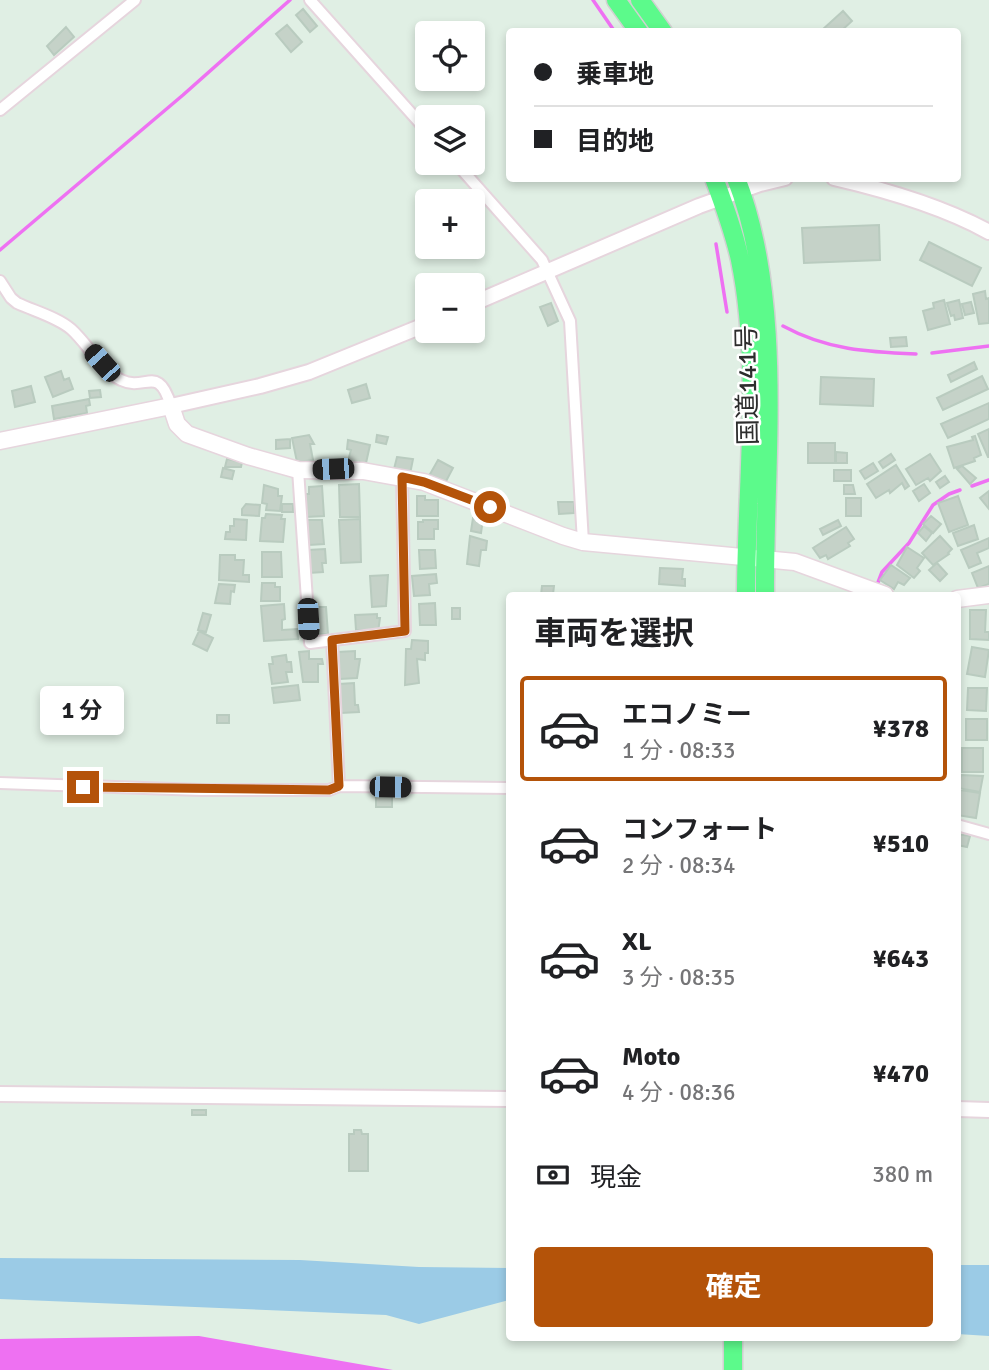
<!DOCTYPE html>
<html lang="ja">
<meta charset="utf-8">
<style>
:root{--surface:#fff;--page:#f6f6f6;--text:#202124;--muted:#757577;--line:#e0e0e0;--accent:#b45309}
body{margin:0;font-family:Signika,"Noto Sans JP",sans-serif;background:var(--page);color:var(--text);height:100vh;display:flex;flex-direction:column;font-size:26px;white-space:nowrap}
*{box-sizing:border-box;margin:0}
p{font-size:23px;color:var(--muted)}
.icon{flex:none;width:38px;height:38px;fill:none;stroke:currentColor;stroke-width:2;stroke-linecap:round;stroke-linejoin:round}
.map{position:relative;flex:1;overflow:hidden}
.details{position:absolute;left:506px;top:592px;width:455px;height:749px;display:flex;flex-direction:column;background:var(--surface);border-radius:7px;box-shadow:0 4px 10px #0003}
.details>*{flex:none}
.banner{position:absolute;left:506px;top:28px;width:455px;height:154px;border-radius:7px;box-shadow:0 4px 10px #0003;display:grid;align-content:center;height:154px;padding:0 28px;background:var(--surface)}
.buttons{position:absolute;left:415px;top:21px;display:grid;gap:14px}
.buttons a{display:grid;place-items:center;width:70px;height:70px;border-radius:7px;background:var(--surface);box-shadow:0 4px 10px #0003;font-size:35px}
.end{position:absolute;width:32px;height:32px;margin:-16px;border:9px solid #b45309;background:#fff;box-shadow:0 0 0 4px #fff}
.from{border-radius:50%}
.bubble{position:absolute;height:49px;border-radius:7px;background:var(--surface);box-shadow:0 4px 10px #0003;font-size:23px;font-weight:700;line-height:49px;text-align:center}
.car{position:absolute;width:21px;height:42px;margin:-21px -10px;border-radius:9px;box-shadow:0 0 5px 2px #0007;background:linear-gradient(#222 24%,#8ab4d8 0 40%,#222 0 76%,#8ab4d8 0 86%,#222 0)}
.banner b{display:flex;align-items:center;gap:24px;height:66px;font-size:26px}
.banner b+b{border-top:2px solid var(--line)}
.banner i{width:18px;height:18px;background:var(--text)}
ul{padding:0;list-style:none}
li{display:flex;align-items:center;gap:21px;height:105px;margin:0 14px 10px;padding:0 14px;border:4px solid transparent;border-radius:7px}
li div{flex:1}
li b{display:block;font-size:26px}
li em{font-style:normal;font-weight:700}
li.current{border-color:var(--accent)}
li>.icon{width:63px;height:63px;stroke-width:1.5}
h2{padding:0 28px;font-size:32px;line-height:84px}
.pay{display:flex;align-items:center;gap:18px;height:77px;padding:0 28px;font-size:26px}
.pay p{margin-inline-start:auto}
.action{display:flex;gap:14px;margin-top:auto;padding:14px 28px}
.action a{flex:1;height:80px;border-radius:7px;background:var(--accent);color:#fff;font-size:28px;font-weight:700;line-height:80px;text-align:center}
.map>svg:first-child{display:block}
</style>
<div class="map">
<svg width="989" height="1370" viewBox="0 0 989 1370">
<rect width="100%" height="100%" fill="#e0efe4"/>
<!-- green -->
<path fill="#9bcbe6" d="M0,1258L300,1260L419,1267L509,1268V1300L419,1324L386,1315L0,1299Z
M957,1265H989V1336L957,1334Z"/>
<!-- water -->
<path fill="#ee71f2" d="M199,1336L393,1370H0V1339Z"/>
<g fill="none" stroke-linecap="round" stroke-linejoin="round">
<!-- stream -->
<path stroke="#ee71f2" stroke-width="3.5" d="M593,0L615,32
M716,244L727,312
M0,250L183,95L290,0
M783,326C827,350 868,352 916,354
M932,353L989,346
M972,486L989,480
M877,585L882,572L909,543L933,505L949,494L960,490"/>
</g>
<!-- building -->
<path fill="#c5d2c8" stroke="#b9cbbf" stroke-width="2" d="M303,9L317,26L310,32L296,15Z
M843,11L852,21L840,32H824L822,30Z
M287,25L302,42L291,52L276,34Z
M66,27L74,37L54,55L47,46Z
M879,225L880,260L804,263L802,228Z
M929,242L981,268L972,286L920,260Z
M985,291L986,299L989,298V323L979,324L973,294Z
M944,300L950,324L928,330L923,311L934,308L933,303Z
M959,300L963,318L955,320L954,315L951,316L947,303Z
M971,302L974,313L965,315L962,304Z
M551,303L558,321L548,326L540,307Z
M906,337L907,346L891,347L890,338Z
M974,362L977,369L951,382L948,375Z
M61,371L64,380L69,378L73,389L53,397L45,377Z
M982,376L988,389L943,410L937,398Z
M821,377L874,379L873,406L820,404Z
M366,384L370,398L352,403L348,390Z
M31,386L35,402L15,407L12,391Z
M100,390L101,397L90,398L89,391Z
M89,399L90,405L86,406L87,413L54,419L52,406Z
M989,403V419L948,438L941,424Z
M989,429V457H988L978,434Z
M309,435L314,444H310L313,460L297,462L292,438Z
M377,435L388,437L386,444L376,442Z
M975,436L981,455L974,458L975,461L954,468L947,447L973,440L972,437Z
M290,439V448L276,449V440Z
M348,440L370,445L366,463L360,462L359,465L348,461L351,450L347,449Z
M808,443H835V463H808Z
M836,452L847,453V463H836Z
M891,454L895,460L883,468L879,462Z
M930,454L941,471L930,481L928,478L916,485L906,469Z
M397,457L413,459L410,474L394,469Z
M227,459L242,462L241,467H225Z
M438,460L453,468L444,485L429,476Z
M873,463L878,471L865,479L860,471Z
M896,465L909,486L905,489L902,483L890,493L889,490L876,498L867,484Z
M962,466L976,478L970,484L957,469Z
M223,468L234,471L232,479L221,477Z
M834,470H851V481H834Z
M945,476L949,482L940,488L936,482Z
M359,484L360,517H340L339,485Z
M924,484L930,493L919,501L913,491Z
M264,485L278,489V496H282L280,511L266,510L267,504L262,503Z
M844,485H853L855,494H844Z
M322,486L324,516L306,517L305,494H309V487Z
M989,491V509L980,498Z
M417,496H425V500H438V516H417Z
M958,496L968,525L949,532L938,503Z
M846,498H861V516H846Z
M558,502H574V513L559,514Z
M246,504L260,505L259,516L242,515V509Z
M282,504H293V512H282Z
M266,514L282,515L281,519H285L283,542L260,541L262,518H265Z
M931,516L941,524L933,533L923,524Z
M473,518L483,519L481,533L471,531Z
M234,519L247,520L246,540L225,539L226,532H230V526H234Z
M360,519L361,562L341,563L339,520Z
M307,520H322L324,544L309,545Z
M423,520H438V529H434V539H418V522H423Z
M838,520L841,526L823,535L820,529Z
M974,525L978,539L958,546L953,533Z
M924,526L932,533L926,541L918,533Z
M846,527L854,539L848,543L850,546L828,559L826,555L820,558L813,548Z
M470,536L487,541L486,550H481L479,566L467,564Z
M940,536L952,549L948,553L949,554L933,565L922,553Z
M989,538V548L977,553L981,563L969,568L961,550Z
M907,547L924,558L917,568L920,571L914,578L897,565Z
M325,549L326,563H322L323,572L309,573L308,550Z
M419,550H435L436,568L420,569Z
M262,552H281L282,577H262Z
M220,555H235V560H244L243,575H249V582L219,580Z
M937,563L947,574L940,581L929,570Z
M891,565L910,578L904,585L898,582L894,589L880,580Z
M989,566V584L978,588L972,573Z
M660,568L683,569L682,579H685V586L659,584Z
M436,574L437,583L429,584L430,595L414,596L412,576Z
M388,575L386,606L372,607L370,576Z
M262,583H275V587H280V601H261Z
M219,584L235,585L234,592L231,591L230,604L215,603Z
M542,586H554L553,594L561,595H541Z
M312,602H316V607H326L328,634H314Z
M435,603L436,625H420L419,604Z
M284,604L285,619L282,620V630L297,629L298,639L264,641L261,606Z
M452,608H460V619H452Z
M970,610H986L985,632H989V640L970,639Z
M203,613L211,615L206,632L198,630Z
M377,614V618H380L378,632L362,633V630H356L355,615Z
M199,631L213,638L207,651L193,644Z
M412,640L428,641V653H425V660L417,659L419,683L405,685L406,649H411Z
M972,647L989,650L985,677L967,674Z
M309,651V659H322L323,664H318V682H303L299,652Z
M355,651V659H360L357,678L340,679L338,652Z
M286,655L287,662H291L292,672H286L288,682L272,684L269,664H273L272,657Z
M354,683L355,705H358L359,712L341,713L339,684Z
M298,685L300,700L274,703L272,688Z
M968,688H987L986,711L967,710Z
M217,715H229V723H217Z
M966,719H987V740H966Z
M962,748H983V772H962Z
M961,775L983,776L980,792L958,788Z
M960,790L980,793L976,818L957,815Z
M376,797H392V807H376Z
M957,834L970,836L967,847L957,845Z
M192,1110H206V1115H192Z
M354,1130H361L362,1134H368V1171H349V1134H354Z"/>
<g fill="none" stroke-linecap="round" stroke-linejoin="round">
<!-- minor casing -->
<g stroke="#e6d5dd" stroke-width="14">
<path id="minor" d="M310,0L427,131
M0,110L135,0
M456,163L542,260L570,321L583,542
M0,281L11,298L17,303C34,311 57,317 71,329C87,343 103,372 121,380C146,392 158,363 171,406
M298,470L310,643L405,631L402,477
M332,640L339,786
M0,783L201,790H329L339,786L509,788
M957,825L989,834"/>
</g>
<!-- tertiary casing -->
<g stroke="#e6d5dd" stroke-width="18">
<path id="tertiary" d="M834,178C886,190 942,206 989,232
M472,304L699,206L760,184L785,178
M171,406L260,386L309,372L427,324
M0,1094L509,1099
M957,1109L989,1110"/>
</g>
<!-- secondary casing -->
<g stroke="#e6d5dd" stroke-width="19">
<path id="secondary" d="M0,441L171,406L177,424L187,434L248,456L298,470L363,471L424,482L563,536L583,542L795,562L885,595
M957,599L989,595"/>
</g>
<!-- trunk casing -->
<g stroke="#d1d1d1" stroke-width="21">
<path id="trunk" d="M616,0L639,32
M640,0L663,32
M714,178C724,205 734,232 740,260C762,367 746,486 746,595
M736,178C785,303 764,463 765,595
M733,1370V1337"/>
</g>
<!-- minor -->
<use href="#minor" stroke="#fff" stroke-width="10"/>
<!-- tertiary -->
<use href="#tertiary" stroke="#fff" stroke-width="14"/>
<!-- secondary -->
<use href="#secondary" stroke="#fff" stroke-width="16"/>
<!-- trunk -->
<use href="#trunk" stroke="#5cfa8b" stroke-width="18"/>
</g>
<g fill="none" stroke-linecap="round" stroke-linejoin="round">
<!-- route -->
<path stroke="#b45309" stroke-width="9" d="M83,787L329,790L339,786L332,640L405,631L402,477L424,482L490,507"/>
</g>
<g text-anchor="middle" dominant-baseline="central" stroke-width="5" stroke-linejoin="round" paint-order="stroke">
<!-- street labels -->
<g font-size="26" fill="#2d2d2d" stroke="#fff">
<text transform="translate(748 385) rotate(-91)">国道141号</text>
</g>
</g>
</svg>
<div class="buttons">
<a><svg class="icon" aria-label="locate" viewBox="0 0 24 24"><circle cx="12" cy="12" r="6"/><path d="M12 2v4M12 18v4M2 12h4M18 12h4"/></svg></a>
<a><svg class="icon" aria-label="layers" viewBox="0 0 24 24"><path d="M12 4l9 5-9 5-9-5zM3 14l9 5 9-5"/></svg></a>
<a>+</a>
<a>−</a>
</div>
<i class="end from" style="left:490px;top:507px"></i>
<i class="end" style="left:83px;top:787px"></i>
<div class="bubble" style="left:40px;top:686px;width:84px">1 分</div>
<i class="car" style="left:102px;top:363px;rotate:318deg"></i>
<i class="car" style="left:333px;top:469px;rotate:268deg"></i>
<i class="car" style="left:308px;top:619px;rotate:177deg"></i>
<i class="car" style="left:390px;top:787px;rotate:91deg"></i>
<div class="banner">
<b><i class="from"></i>乗車地</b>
<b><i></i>目的地</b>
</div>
<section class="details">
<h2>車両を選択</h2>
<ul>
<li class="current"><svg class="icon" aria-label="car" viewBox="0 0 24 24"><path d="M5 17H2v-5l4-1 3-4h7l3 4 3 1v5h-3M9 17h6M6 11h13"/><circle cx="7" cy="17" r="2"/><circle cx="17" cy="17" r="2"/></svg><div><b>エコノミー</b><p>1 分 · 08:33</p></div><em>¥378</em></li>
<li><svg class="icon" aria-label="car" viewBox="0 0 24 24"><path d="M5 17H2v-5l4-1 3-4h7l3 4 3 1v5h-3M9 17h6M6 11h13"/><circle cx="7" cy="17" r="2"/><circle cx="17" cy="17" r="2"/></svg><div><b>コンフォート</b><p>2 分 · 08:34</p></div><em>¥510</em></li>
<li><svg class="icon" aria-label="car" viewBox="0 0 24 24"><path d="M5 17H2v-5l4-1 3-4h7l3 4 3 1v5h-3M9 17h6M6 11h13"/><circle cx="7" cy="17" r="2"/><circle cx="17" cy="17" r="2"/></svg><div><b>XL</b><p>3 分 · 08:35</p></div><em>¥643</em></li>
<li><svg class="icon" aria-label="car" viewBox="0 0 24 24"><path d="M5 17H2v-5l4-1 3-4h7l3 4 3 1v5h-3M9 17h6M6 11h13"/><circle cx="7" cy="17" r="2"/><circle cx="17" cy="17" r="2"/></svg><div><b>Moto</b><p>4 分 · 08:36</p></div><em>¥470</em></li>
</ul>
<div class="pay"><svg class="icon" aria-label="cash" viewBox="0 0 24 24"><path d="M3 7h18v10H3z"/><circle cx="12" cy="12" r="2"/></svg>現金<p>380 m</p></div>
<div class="action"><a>確定</a></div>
</section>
</div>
